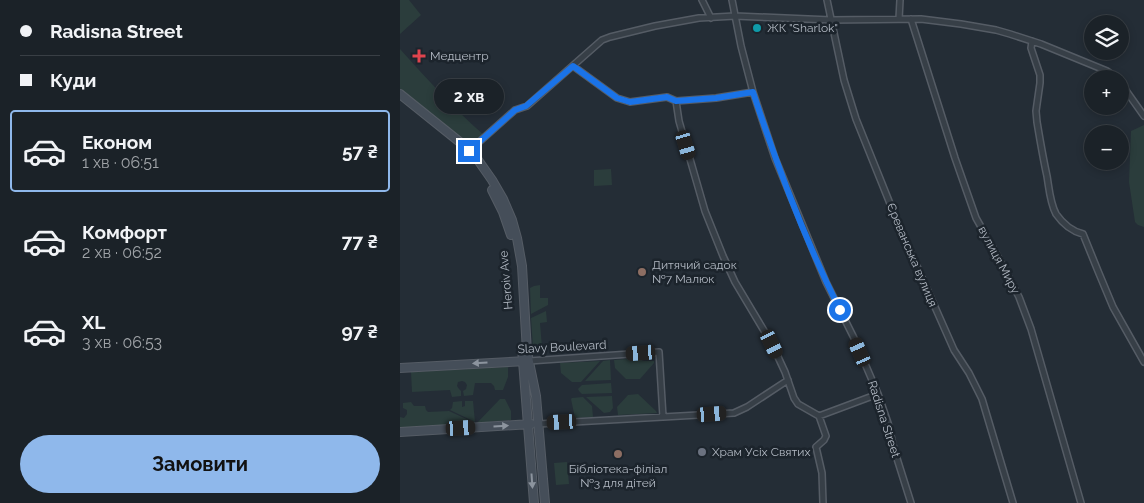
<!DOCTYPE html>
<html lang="uk">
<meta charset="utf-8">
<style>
:root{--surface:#1b2228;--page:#242a30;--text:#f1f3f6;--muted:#a0a4a8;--line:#393f45;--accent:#8fb8eb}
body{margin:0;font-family:Raleway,sans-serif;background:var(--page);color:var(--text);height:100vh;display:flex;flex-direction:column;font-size:19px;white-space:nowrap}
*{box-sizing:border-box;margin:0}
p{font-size:16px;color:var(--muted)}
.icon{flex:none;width:28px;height:28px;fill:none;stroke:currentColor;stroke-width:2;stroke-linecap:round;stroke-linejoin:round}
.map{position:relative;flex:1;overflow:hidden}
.sheet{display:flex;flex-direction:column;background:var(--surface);width:400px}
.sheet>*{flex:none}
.guide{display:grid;align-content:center;height:110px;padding:0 20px;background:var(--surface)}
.buttons{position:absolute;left:684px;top:15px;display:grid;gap:10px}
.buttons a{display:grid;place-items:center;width:45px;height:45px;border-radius:50%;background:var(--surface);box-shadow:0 2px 8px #0003,0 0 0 1px var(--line);font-size:25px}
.end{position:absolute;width:22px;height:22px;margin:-11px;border:6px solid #1a73e8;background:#fff;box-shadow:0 0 0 2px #fff}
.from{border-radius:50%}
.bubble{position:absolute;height:35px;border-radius:18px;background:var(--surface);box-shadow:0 2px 8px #0003,0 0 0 1px var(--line);font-size:16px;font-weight:700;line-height:35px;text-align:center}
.car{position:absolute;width:15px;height:30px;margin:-15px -8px;border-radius:6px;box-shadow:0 0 4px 1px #0007;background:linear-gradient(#222 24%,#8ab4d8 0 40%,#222 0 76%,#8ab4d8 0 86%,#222 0)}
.guide b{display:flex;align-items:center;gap:18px;height:48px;font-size:19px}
.guide b+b{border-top:1px solid var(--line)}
.guide i{width:12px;height:12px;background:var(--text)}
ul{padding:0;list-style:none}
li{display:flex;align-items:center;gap:15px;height:82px;margin:0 10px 8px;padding:0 10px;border:2px solid transparent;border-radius:5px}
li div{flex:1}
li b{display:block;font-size:19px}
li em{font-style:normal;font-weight:700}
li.selected{border-color:var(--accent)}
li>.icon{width:45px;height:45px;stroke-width:1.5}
.cta{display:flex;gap:10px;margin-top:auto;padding:10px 20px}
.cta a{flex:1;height:58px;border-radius:30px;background:var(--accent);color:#111;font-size:20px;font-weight:700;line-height:58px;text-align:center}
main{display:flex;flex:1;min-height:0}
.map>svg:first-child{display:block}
</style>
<main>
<section class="sheet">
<div class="guide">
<b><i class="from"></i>Radisna Street</b>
<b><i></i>Куди</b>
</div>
<ul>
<li class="selected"><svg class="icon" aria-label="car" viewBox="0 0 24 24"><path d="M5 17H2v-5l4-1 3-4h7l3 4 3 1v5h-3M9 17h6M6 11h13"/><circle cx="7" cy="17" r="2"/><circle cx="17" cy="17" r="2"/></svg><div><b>Економ</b><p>1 хв · 06:51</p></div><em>57 ₴</em></li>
<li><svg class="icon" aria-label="car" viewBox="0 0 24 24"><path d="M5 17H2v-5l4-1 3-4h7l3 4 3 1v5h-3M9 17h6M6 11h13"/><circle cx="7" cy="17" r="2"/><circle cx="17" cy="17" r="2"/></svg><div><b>Комфорт</b><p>2 хв · 06:52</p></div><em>77 ₴</em></li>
<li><svg class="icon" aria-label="car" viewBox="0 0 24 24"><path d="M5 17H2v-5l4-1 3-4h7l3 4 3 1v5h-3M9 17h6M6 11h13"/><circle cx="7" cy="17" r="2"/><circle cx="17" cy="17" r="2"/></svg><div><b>XL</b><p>3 хв · 06:53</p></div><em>97 ₴</em></li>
</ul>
<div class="cta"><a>Замовити</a></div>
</section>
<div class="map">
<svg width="744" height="503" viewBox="0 0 744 503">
<rect width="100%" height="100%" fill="#242d36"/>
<!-- green -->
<path fill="#2b3d3c" d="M0,0H9L21,15L0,34Z
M0,49C27,79 54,109 85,136L72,147L0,89Z
M744,125V227L738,225L735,222L729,182L731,131Z
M211,169L212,185L194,186V170Z
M140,285V298H148V305L131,314L130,288L134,286Z
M146,311L147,322L140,323L142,347L133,348L131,318Z
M239,358L243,361H254V363L240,379H226L215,368L214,360Z
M210,360L211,380L185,381L203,361Z
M200,361L181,382H172L161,373L160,363Z
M108,367V377L103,390H95L94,386L91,383H75L73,395L64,396L63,391L66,389L67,385L65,382L62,381L58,382L57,386L59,389L61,391V396L52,397L50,390L12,392L11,372Z
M211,383L212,393L182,394L179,391L178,389L182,385Z
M238,394L256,411L257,413L218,415L217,407L228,395Z
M212,396L213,408L210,412L204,413L186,397Z
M183,397L192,406L193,417L175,418L171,399L172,398Z
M100,399H105L111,411V420L77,423Z
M62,401V407L65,406V401H73L75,422L50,410L52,408L53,402Z
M11,402L14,406H25L26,410L28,412L49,411L75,423L0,428V417L4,418L7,414V410L3,408V403Z
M167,462L169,484L156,485L154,463Z"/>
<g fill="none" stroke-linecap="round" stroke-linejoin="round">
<!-- minor casing -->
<g stroke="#555c65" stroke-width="8">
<path id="minor" d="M302,0L311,18
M332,0L341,46L353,92L375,158L426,282L454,338L478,394L488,423L494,449L511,503
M427,0L444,80L456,119L497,221L554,350L569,373L582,399L613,503
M499,19L500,0
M511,19L555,158L576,218L597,255L619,297L631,329L681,503
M632,41L631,48L640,75V83L636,111L637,122C640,140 643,158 647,176C649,188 650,203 656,214C663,224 671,231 683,234L698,271L713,307L744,362
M173,66L217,98L230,102L267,97L276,101L316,98L353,92
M720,82L744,116
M276,101L279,121L305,211L323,256L335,282L372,344L385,372L394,398L398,404L419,416L426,436L424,440L416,447L422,473L423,503
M69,151L115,110L127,106L202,40L210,37L255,26L299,18L335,16L431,20L521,19L561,24L596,30L610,34L641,44L707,71L718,79
M129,361L259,352L263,417
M419,416L478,394
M138,424L334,413L347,407L388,380"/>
</g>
<!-- secondary casing -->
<g stroke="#555c65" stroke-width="10">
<path id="secondary" d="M0,94L61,143L78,160L92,180L103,199L112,220L117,238L122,266L127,352L136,396L145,503
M92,190L103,212L111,235
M122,348L134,503
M0,368L127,361
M0,432L131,424"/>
</g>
<!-- minor -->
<use href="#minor" stroke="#373f47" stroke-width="5"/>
<!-- secondary -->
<use href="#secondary" stroke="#454e59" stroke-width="8"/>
</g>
<!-- one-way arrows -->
<defs><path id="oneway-solid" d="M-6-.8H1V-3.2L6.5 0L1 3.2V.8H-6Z" transform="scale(1.25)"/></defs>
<g fill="#8c949e">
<use href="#oneway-solid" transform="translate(80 363) rotate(176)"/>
<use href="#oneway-solid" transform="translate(101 426) rotate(-3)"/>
<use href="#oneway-solid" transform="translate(132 481) rotate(86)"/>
</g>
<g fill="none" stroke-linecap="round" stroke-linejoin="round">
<!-- route -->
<path stroke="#1a73e8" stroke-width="6" d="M69,151L115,110L126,106L173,66L217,98L230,102L267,97L276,101L316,98L353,92C377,166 405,240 440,310"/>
</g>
<!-- markers -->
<circle fill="#0f9aa8" stroke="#1c242c" stroke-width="2" cx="357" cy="28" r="5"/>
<path fill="#e0444e" stroke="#1c242c" stroke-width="2" d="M16.5 48.5h5v5h5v5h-5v5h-5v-5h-5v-5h5z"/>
<g fill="#8d6e63" stroke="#1c242c" stroke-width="2">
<circle cx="242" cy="272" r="5"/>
<circle cx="218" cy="454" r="5"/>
</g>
<circle fill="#6b7280" stroke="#1c242c" stroke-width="2" cx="302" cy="452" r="5"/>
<g text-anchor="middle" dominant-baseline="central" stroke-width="5" stroke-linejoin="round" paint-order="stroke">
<!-- poi labels -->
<g font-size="12" fill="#b2b9c3" stroke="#1c242c" text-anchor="start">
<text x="367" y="28">ЖК "Sharlok"</text>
<text x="30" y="56">Медцентр</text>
<text x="252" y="265">Дитячий садок<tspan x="252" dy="14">№7 Малюк</tspan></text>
<text x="312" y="452">Храм Усіх Святих</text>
<text x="218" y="469" text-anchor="middle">Бібліотека-філіал<tspan x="218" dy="14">№3 для дітей</tspan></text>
</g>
<!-- street labels -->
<g font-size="12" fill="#b2b9c3" stroke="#1c242c">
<text transform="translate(512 255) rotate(67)">Єреванська вулиця</text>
<text transform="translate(599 260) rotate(62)">вулиця Миру</text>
<text transform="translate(106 280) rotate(-95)">Heroiv Ave</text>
<text transform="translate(162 347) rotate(-3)">Slavy Boulevard</text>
<text transform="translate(484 419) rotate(72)">Radisna Street</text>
</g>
</g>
</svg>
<div class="buttons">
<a><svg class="icon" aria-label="layers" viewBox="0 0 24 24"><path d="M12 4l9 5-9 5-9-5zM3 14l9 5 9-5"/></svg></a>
<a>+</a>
<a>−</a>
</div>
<i class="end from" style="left:440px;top:310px"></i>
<i class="end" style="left:69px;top:151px"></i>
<div class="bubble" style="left:34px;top:79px;width:70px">2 хв</div>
<i class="car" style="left:286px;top:145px;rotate:163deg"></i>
<i class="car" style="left:372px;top:344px;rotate:154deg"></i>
<i class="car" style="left:460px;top:352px;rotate:336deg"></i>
<i class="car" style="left:241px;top:353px;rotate:266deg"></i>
<i class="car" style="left:312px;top:414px;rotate:86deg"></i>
<i class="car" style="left:162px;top:422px;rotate:267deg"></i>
<i class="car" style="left:61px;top:428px;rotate:87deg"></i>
</div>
</main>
